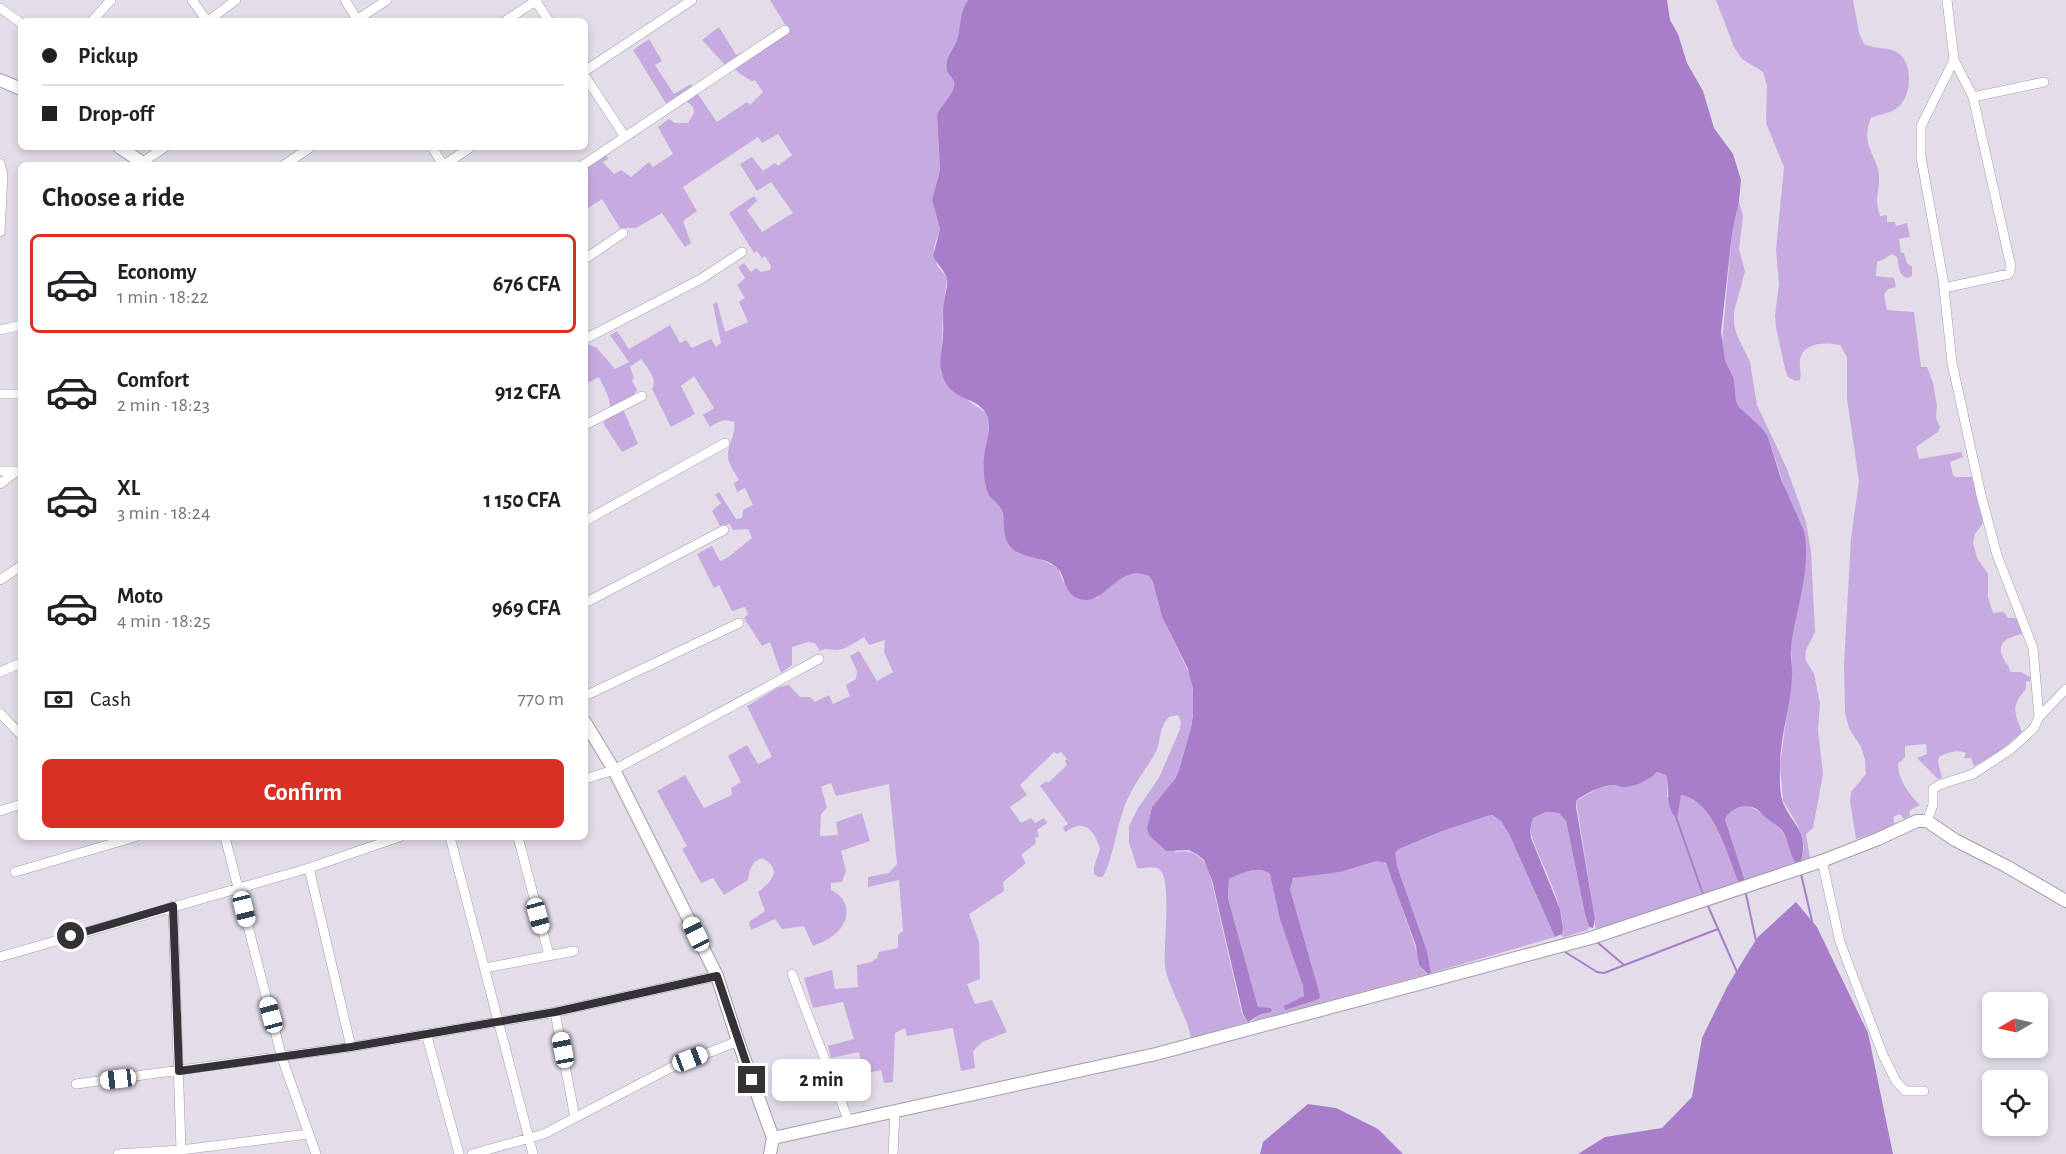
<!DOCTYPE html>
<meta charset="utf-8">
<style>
:root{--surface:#fff;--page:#f2f2f2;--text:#202124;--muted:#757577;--line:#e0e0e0;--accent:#d93025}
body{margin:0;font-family:"Alegreya Sans",sans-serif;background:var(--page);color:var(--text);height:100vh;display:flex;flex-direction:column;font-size:22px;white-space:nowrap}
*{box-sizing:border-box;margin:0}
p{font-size:20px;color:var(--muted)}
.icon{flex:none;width:33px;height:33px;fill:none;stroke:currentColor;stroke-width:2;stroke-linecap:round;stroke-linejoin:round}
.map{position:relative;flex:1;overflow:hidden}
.side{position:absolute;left:18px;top:162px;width:570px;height:678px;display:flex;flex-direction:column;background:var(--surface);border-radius:9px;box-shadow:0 3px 9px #0003}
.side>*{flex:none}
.guide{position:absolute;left:18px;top:18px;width:570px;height:132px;border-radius:9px;box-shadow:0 3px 9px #0003;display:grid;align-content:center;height:132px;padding:0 24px;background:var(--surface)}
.needle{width:39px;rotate:261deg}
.fabs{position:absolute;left:1982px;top:992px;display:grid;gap:12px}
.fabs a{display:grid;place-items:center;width:66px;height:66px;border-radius:9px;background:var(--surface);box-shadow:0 3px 9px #0003;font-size:30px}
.end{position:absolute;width:27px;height:27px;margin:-14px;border:8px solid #353237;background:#fff;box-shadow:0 0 0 3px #fff}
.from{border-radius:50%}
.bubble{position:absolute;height:42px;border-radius:9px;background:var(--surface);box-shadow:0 3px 9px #0003;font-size:20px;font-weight:700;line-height:42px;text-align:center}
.car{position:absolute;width:18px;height:36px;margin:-18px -9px;border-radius:8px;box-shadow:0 0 4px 2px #0007;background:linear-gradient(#fff 24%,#345 0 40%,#fff 0 76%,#345 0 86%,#fff 0)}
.guide b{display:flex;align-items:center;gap:21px;height:57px;font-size:22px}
.guide b+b{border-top:2px solid var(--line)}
.guide i{width:15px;height:15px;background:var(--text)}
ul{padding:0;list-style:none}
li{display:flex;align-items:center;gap:18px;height:99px;margin:0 12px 9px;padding:0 12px;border:3px solid transparent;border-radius:9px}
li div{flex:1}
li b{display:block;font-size:22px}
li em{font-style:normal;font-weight:700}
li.selected{border-color:var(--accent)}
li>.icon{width:54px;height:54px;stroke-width:1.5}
h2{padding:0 24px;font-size:27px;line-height:72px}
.pay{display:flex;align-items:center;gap:15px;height:66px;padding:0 24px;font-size:22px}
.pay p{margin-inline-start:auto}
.primary-button{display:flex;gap:12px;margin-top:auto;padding:12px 24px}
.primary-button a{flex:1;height:69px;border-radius:9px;background:var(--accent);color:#fff;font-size:24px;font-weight:700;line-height:69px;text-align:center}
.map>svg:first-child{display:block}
</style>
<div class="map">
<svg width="2066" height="1154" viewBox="0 0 2066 1154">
<rect width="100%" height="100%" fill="#e3ddea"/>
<!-- green -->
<path fill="#c7abe0" d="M770,0H968C961,12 961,23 958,36C955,47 943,58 947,71C949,77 956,79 954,87C951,97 941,105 937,115L940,170L932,200L940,229L934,247L937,265L947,278L943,310L941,373L970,402L985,412L989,422L988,436L984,455L986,483L989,494L1002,511L1003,519L1036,557L1058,568L1063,581L1097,598C1112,584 1127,567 1149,576L1153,582L1162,617L1192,679L1194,706L1191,728L1179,770L1175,779L1152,807L1147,829L1176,852C1193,849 1201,855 1209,870L1242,1014L1248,1022L1245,1023L1191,1038C1186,1013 1170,992 1165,967C1163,948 1172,880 1160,870C1154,865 1144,869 1137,868L1129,842V826L1138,808L1159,778L1180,729L1181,722L1178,715L1169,717C1159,727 1161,740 1156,752C1146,769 1132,787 1125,805C1116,828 1114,855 1103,877H1098L1094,874V867L1100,849C1098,840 1090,823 1078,826C1074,826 1069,830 1065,832L1063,827L1068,824L1040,786L1046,781L1048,783L1067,765L1065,761L1067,759L1061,752L1057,754L1054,752L1020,785L1027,795L1010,807L1021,823L1031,818L1035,823L1044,818L1047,823L1037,830L1039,836L1035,838L1036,843L1021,855L1026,863L1003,882L1004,891L969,914L979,942L980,979L967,984L975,1004L992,1000L1007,1032L982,1042L973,1051L975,1068L961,1071L953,1028L907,1036L905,1028L895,1033L893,1082L884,1083L881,1070L863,1074L859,1052L831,1058L828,1046L854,1039L843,1002L813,1008L804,978L832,970L835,989L858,987L857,965L871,962L877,958L879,952L898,948V935L903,931L899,880L868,887V877L889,873L897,864L889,784L836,796L831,783L821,787L827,808L821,814L820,836L838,835L836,822L862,813L870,841L841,851L846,871L842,882L831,883V890C851,899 851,921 835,934C828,940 820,943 813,946L804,926L782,929L775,919L751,930L749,922L765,911L758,892C772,882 783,869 762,858C751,862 750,869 748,880L724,895L713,878L701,883L682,849L687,846L657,791L685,775L704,808L732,795L731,788L741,782L728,756L747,745L758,764L772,757L747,706L779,687L789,685L800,697H810L815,702L829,695L833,704L850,696L846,685L856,679L857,671L850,656L859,651L877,681L893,672L884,652L885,640L869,645L864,637C855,642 846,650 835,650C829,650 826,648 820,651L815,643L808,642L792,647V665L781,673L770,642L762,646L744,618L748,614L745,607L732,611L719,585L714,588L697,554L712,546L720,561L727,558L752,538L748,529L733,530L730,524L720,526L712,511L721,503L715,495L719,492L736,519L742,518L743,510L753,505L745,488L737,492L734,483L739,480C736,474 731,468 729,462C724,448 737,436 734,422C724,419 719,421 710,427L703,415L714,408L694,376L681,386L695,414L671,427L652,389C658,378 647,368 641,359L630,367L634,378L632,381L637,390L633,396L621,404L638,444L622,452L603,423C618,409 606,392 599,377L585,384V346L588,344L597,348L615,369L629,362L610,335L617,331L629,349L670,325L680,343L686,340L692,348L711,339L716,347L721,343L713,304L717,302L725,332L748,322L739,302L745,298L737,285L745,278L738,267L744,263L751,272L756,268L761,272L770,270L771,266L765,256L762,258L757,251L754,253L729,213L754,196L757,201L747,210L762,232L793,213L771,182L757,191L740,164L752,157L763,171L775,163L778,166L792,155L778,134L762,143L758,137L683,187L697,211L683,221L691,243L685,247L662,213L636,228H620L602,199L585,210V165H577L615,138L619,144L606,154L608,159L603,162L614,174L621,170L631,177L649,162L653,167L673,154L658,127L669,119L675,123H688L694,113L693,107L681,96L667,105L633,50L649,39L662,61L655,65L674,94L691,84L717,122L747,102L750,105L763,92L755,80L752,81L740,74L730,64L726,66L702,40L719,27L736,55L785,34L789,31Z
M1716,0H1853L1859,33L1864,44C1874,49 1888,47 1897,52C1914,63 1912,97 1897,108C1890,114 1879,114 1871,118C1859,147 1879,155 1879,178C1879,196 1874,197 1880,216L1887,215V222H1895L1896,226L1907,223L1910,237L1899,239L1901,253H1904L1907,263L1912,267V276L1907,278C1898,275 1899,266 1897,257L1892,254L1884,259L1877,262L1876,276L1894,278L1896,287L1888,289L1884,294L1887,310L1914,312L1921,367H1927L1933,383L1937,406L1936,418L1940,427L1938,432L1916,447L1919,459L1961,452L1963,457L1950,462L1953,475L1956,477H1977L1984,506L1982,525L1975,534L1973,543L1977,558L1988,574V597L1993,613L2004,612L2008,618H2017L2025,634C2014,635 1996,640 2002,655C2004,662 2009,664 2010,672H2021L2030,677V681L2026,682V689C2011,707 2014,711 2022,732L1994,756L1974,766L1971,758H1964L1966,753C1959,749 1946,752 1939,757L1938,762L1942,778L1938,779L1917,758L1927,754L1926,744L1905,746V757L1898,764C1898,780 1909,794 1920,805L1909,811L1910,816L1904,819L1900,814L1893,817L1895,825L1888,829L1856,839L1850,801L1851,792L1866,774L1865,760L1861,747L1849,728L1845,712L1844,664L1851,538L1859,481L1847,399V357L1840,345C1827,342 1806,342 1801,356C1798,364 1802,372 1800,380L1795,381L1788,377L1785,369L1776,327L1775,315L1779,284L1776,250L1784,167L1766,123L1767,85L1763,72L1742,59L1734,47Z
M1739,201L1743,216L1739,249L1745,271L1734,312V324L1737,335L1750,362L1757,405L1787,469L1806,522L1811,551L1815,632L1806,650L1805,659L1814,674L1820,703L1818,730L1823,774L1813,828L1806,834L1810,858L1801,861L1804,847L1802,837L1796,822L1783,801L1780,765L1792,675L1791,649L1806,553L1768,437L1763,429L1738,406L1736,400L1734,379L1725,360L1722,342L1732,234Z
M1657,772L1666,775L1668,781L1667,797L1679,798L1681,795C1715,801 1727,856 1739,883L1598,929L1595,927V919L1576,801L1597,789L1611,785L1626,787L1636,784Z
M1748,806C1762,811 1782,827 1787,841C1791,849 1791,856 1796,863L1745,881L1725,819C1730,810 1738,807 1748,806Z
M1546,812L1559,813L1566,821L1585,914L1589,927L1588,930L1564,937L1561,936C1571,913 1536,857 1530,830L1533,818Z
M1491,815L1501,821L1510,836L1555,937L1431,973L1427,951L1395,860V853L1399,849L1453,826Z
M1381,860L1388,866L1423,970L1428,974L1252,1021L1261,1014L1260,1009L1258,1007L1228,898L1229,879C1241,873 1258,865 1270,874L1305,993L1302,998L1320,995L1290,889C1291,881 1292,878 1299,876L1340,872Z"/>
<!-- water -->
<path fill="#a87ecb" d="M968,0H1667L1670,20L1678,34L1687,63L1703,91L1714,128L1733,154L1741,180L1739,201L1732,234L1721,332L1725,360L1734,379L1736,400L1738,406L1763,429L1768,437L1781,479L1804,531C1812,570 1795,610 1791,649C1790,658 1793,667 1792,676C1791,706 1780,736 1780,766C1780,778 1779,792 1783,803C1793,826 1809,831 1801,861L1796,863C1789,854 1789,842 1783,832C1779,826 1774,824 1769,820C1764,817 1762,813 1758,810C1747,802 1731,808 1725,819L1745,881L1739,883C1727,856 1715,801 1681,795L1677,819C1664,807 1671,789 1666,775L1657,772C1650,779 1637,786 1626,787C1621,788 1617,785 1612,785C1600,786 1584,794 1576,801V807L1595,919L1593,928L1589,927L1585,914L1566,821L1559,813L1546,812L1533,818L1530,830L1531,838L1560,909L1563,928L1562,934L1555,937L1510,836L1501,821L1492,815L1487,816L1442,831L1399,849L1395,853L1397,866L1427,951L1431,973L1428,974L1419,965L1416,946L1386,863L1377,861L1340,872L1293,878L1290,889L1320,995L1319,999L1285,1010L1284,1006L1304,996L1303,986L1280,919L1270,874C1259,865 1241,873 1229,879L1228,898L1258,1007L1270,1008L1272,1010L1271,1012L1261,1014L1248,1022L1243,1014L1212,880L1204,860L1198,855L1189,850L1166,851L1149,835L1147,828L1152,807L1175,779L1179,770L1191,728L1193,715V689L1188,669L1162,617L1153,582L1149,576C1115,562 1105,610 1077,598C1063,593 1066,573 1055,566C1042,556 1024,559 1013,549C1001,539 1006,525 1002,511C999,504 991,500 988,493C984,483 983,467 984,457C985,442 994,426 985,412C974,395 950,402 942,374C938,361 943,347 943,334C944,323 942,312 944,302C945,294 948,287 947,279C945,271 937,264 933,256L940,229L932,200L940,170L937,115C941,105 951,97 954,87C956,79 949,77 947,71C943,58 956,47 958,36C961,22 960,12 968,0Z
M1796,902L1817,927L1868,1033L1893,1154H1578L1605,1137L1662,1128L1692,1097L1702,1038L1728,985L1757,938Z
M1308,1104L1336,1108L1378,1129L1403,1154H1260L1263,1142Z"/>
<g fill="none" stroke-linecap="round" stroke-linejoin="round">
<!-- stream -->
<path stroke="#a87ecb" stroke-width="2" d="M1676,817L1703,894
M1801,874L1812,921
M1746,894L1756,941
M1708,906L1737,972
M1597,942L1624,965
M1562,950L1597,972L1604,973L1718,929"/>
<!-- minor casing -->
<g stroke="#a29ca7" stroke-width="10">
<path id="minor" d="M192,0L207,21
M345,0L358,21
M535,0L549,21
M0,8L21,23
M92,21L111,0
M208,21L236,0
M355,21L387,0
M505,21L537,0
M1954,60L1921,126V157L1943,279L1952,363L1981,495L1997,555L2033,648L2039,717
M585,71L692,0
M585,76L625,137
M1973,97L2044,82
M432,147L443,165
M143,162L165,147
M0,163L3,175L0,232
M284,165L311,147
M444,165L471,147
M583,165L785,30
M585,259L623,233
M1944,288L2009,274L2011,267L1973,97L1954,60L1947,0
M0,330L21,325
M585,339L701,279L742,252
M0,394H21
M585,425L642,396
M0,471H17
M0,484L17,471H21
M585,521L725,443
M0,580L21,566
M585,603L724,530
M0,672L21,663
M585,696L739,623
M0,713L21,735
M585,779L614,770L819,659
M0,811L21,804
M1927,821L1933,805V789L1939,785L1973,774L2011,749L2034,728L2039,717L2066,689
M225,837L282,1058L316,1154
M450,837L533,1154
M518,837L549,955
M1822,861L1840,942L1883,1055L1896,1081L1905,1091H1924
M309,868L351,1047
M15,872L135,837
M173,906L181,1150
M0,957L309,868L399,837
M485,968L574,951
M792,974L849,1122
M555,1012L575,1118
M426,1033L459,1154
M76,1084L351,1047L555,1012L717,976
M118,1154L181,1150L308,1134
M472,1154L544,1134L670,1068L738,1041
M893,1154L895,1112"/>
</g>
<!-- tertiary casing -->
<g stroke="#a29ca7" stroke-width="14">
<path id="tertiary" d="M0,80L21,89
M119,147L146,165
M585,722L614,770L717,976L738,1041L773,1138L770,1154
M773,1138L1156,1054L1591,938L1822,861L1878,839L1917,821H1927L1955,840L2006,866L2066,901"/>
</g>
<!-- minor -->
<use href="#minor" stroke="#fff" stroke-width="9"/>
<!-- tertiary -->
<use href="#tertiary" stroke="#fff" stroke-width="12"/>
</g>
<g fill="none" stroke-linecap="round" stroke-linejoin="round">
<!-- route -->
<path stroke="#353237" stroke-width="8" d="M71,936L173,906L179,1071L351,1047L555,1012L717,976L752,1080"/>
</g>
</svg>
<div class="fabs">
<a><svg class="needle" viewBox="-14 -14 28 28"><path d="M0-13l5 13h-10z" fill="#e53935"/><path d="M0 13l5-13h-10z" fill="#757577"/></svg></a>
<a><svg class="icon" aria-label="locate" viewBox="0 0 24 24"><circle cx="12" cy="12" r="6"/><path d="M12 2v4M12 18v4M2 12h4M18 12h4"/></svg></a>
</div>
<i class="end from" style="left:71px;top:936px"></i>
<i class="end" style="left:752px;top:1080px"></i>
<div class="bubble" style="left:772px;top:1059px;width:99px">2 min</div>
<i class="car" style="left:244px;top:909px;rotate:166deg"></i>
<i class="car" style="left:538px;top:916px;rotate:165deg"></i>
<i class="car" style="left:696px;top:934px;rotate:334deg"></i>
<i class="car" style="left:271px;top:1015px;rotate:345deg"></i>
<i class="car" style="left:563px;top:1050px;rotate:349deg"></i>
<i class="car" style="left:690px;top:1059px;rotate:69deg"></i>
<i class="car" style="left:118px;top:1079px;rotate:263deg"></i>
<div class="guide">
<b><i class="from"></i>Pickup</b>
<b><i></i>Drop-off</b>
</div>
<section class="side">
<h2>Choose a ride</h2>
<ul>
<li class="selected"><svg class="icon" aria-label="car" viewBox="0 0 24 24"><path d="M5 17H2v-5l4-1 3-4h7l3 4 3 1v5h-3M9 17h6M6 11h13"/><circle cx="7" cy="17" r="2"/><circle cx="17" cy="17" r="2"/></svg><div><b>Economy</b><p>1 min · 18:22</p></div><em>676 CFA</em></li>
<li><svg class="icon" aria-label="car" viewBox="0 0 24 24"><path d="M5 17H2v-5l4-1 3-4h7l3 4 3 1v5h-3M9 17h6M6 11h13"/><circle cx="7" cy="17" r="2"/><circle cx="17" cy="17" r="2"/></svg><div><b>Comfort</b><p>2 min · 18:23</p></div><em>912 CFA</em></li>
<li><svg class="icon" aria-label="car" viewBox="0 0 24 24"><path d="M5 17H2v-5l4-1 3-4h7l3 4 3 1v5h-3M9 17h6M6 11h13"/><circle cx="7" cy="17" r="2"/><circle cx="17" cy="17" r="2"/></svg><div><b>XL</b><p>3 min · 18:24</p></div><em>1 150 CFA</em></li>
<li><svg class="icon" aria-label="car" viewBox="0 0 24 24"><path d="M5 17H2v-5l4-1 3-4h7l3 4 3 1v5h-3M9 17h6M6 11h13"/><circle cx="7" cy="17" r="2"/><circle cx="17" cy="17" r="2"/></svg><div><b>Moto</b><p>4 min · 18:25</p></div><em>969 CFA</em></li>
</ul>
<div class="pay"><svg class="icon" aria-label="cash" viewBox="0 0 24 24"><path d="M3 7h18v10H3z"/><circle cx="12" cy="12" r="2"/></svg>Cash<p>770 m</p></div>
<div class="primary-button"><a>Confirm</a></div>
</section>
</div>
